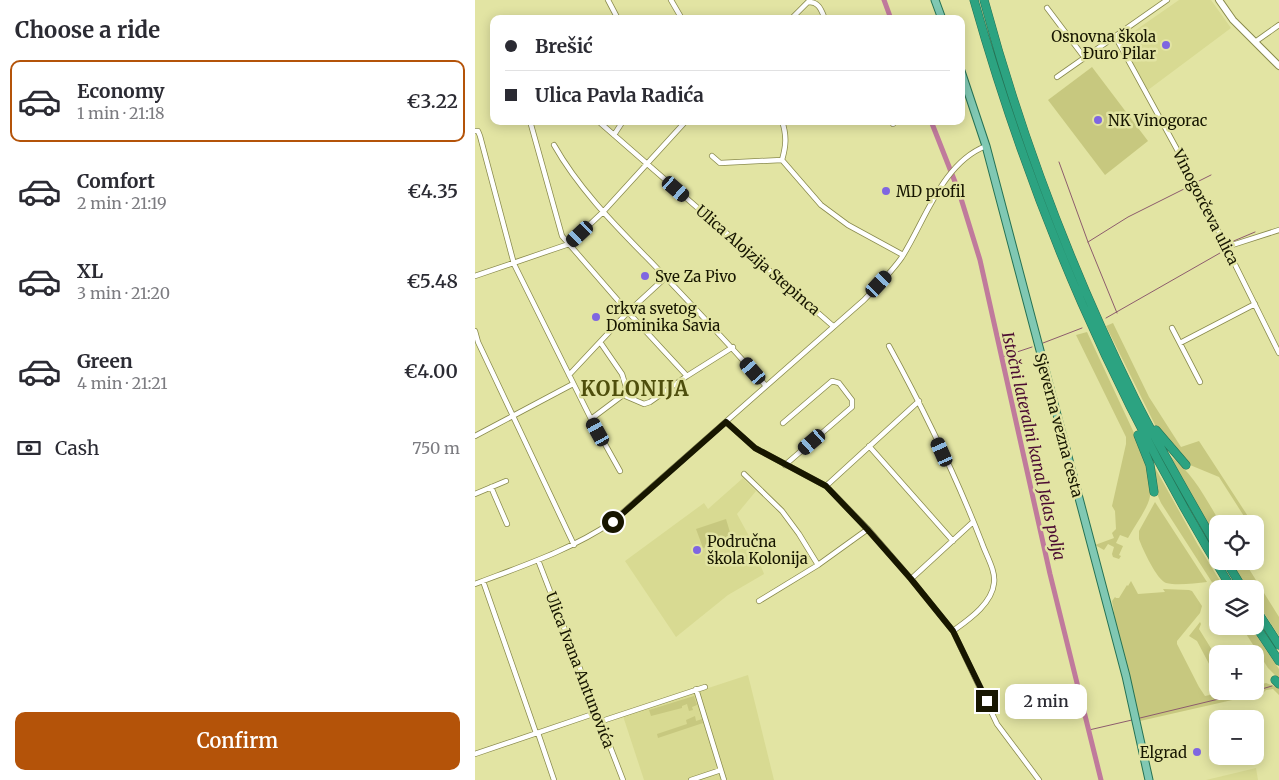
<!DOCTYPE html>
<meta charset="utf-8">
<style>
:root{--surface:#fff;--page:#f2f2f3;--text:#2b2b33;--muted:#7c7c81;--line:#e1e1e2;--accent:#b45309}
body{margin:0;font-family:Merriweather,serif;background:var(--page);color:var(--text);height:100vh;display:flex;flex-direction:column;font-size:19px;white-space:nowrap}
*{box-sizing:border-box;margin:0}
p{font-size:16px;color:var(--muted)}
.icon{flex:none;width:28px;height:28px;fill:none;stroke:currentColor;stroke-width:2;stroke-linecap:round;stroke-linejoin:round}
.map{position:relative;flex:1;overflow:hidden}
.drawer{display:flex;flex-direction:column;background:var(--surface);width:475px}
.drawer>*{flex:none}
.banner{position:absolute;left:15px;top:15px;width:475px;height:110px;border-radius:10px;box-shadow:0 2px 12px #0003;display:grid;align-content:center;height:110px;padding:0 15px;background:var(--surface)}
.fabs{position:absolute;left:734px;top:515px;display:grid;gap:10px}
.fabs a{display:grid;place-items:center;width:55px;height:55px;border-radius:10px;background:var(--surface);box-shadow:0 2px 12px #0003;font-size:25px}
.end{position:absolute;width:22px;height:22px;margin:-11px;border:6px solid #171600;background:#fff;box-shadow:0 0 0 2px #fff}
.from{border-radius:50%}
.bubble{position:absolute;height:35px;border-radius:10px;background:var(--surface);box-shadow:0 2px 12px #0003;font-size:16px;font-weight:600;line-height:35px;text-align:center}
.car{position:absolute;width:15px;height:30px;margin:-15px -8px;border-radius:6px;box-shadow:0 0 4px 1px #0007;background:linear-gradient(#222 24%,#8ab4d8 0 40%,#222 0 76%,#8ab4d8 0 86%,#222 0)}
.banner b{display:flex;align-items:center;gap:18px;height:48px;font-size:19px}
.banner b+b{border-top:1px solid var(--line)}
.banner i{width:12px;height:12px;background:var(--text)}
ul{padding:0;list-style:none}
li{display:flex;align-items:center;gap:15px;height:82px;margin:0 10px 8px;padding:0 5px;border:2px solid transparent;border-radius:10px}
li div{flex:1}
li b{display:block;font-size:19px}
li em{font-style:normal;font-weight:600}
li.active{border-color:var(--accent)}
li>.icon{width:45px;height:45px;stroke-width:1.5}
h2{padding:0 15px;font-size:22px;line-height:60px}
.pay{display:flex;align-items:center;gap:12px;height:55px;padding:0 15px;font-size:19px}
.pay p{margin-inline-start:auto}
.action{display:flex;gap:10px;margin-top:auto;padding:10px 15px}
.action a{flex:1;height:58px;border-radius:10px;background:var(--accent);color:#fff;font-size:20px;font-weight:600;line-height:58px;text-align:center}
main{display:flex;flex:1;min-height:0}
.map>svg:first-child{display:block}
</style>
<main>
<section class="drawer">
<h2>Choose a ride</h2>
<ul>
<li class="active"><svg class="icon" aria-label="car" viewBox="0 0 24 24"><path d="M5 17H2v-5l4-1 3-4h7l3 4 3 1v5h-3M9 17h6M6 11h13"/><circle cx="7" cy="17" r="2"/><circle cx="17" cy="17" r="2"/></svg><div><b>Economy</b><p>1 min · 21:18</p></div><em>€3.22</em></li>
<li><svg class="icon" aria-label="car" viewBox="0 0 24 24"><path d="M5 17H2v-5l4-1 3-4h7l3 4 3 1v5h-3M9 17h6M6 11h13"/><circle cx="7" cy="17" r="2"/><circle cx="17" cy="17" r="2"/></svg><div><b>Comfort</b><p>2 min · 21:19</p></div><em>€4.35</em></li>
<li><svg class="icon" aria-label="car" viewBox="0 0 24 24"><path d="M5 17H2v-5l4-1 3-4h7l3 4 3 1v5h-3M9 17h6M6 11h13"/><circle cx="7" cy="17" r="2"/><circle cx="17" cy="17" r="2"/></svg><div><b>XL</b><p>3 min · 21:20</p></div><em>€5.48</em></li>
<li><svg class="icon" aria-label="car" viewBox="0 0 24 24"><path d="M5 17H2v-5l4-1 3-4h7l3 4 3 1v5h-3M9 17h6M6 11h13"/><circle cx="7" cy="17" r="2"/><circle cx="17" cy="17" r="2"/></svg><div><b>Green</b><p>4 min · 21:21</p></div><em>€4.00</em></li>
</ul>
<div class="pay"><svg class="icon" aria-label="cash" viewBox="0 0 24 24"><path d="M3 7h18v10H3z"/><circle cx="12" cy="12" r="2"/></svg>Cash<p>750 m</p></div>
<div class="action"><a>Confirm</a></div>
</section>
<div class="map">
<svg width="804" height="780" viewBox="0 0 804 780">
<rect width="100%" height="100%" fill="#e2e4a3"/>
<!-- built -->
<path fill="#d8da92" d="M704,0H736L756,28L673,90L645,41Z
M268,478L281,491L262,514L275,538L289,574L253,595L201,637L150,561L229,503L233,509Z
M273,675L299,780H169L148,716Z
M781,768L783,780H729H731Z"/>
<!-- green -->
<path fill="#c7c87f" d="M617,67L673,141L630,175L573,100Z
M638,323L674,397L706,447L724,441L778,524H774L744,477L715,465L706,458L682,429L631,326Z
M612,332L666,448C671,464 680,487 673,503C668,515 659,527 653,538L645,535L641,543L648,546L644,555L646,556L644,559L638,557L637,554L639,547L633,544L629,550L620,545L639,538L637,533L641,529L640,511L637,506L651,444V437L601,335Z
M695,456C718,473 731,499 746,524H742V540Z
M678,464L723,545L750,589L742,590L686,503L682,494Z
M680,502L732,582C720,583 703,586 691,583C682,580 667,548 664,539V531Z
M251,519L257,539L228,548L221,529Z
M780,547L784,551L786,558L779,568L775,561H780Z
M755,561H769L804,617V636L780,599V589H773Z
M656,581L663,594L690,592L688,589L714,590L717,591L727,606L725,613L702,641V644L724,687L730,696L754,691H780V686L791,683L804,688V695L798,689L791,690L788,693L665,721L640,619L637,601L640,597L641,598H644L652,585L653,586Z
M738,593L742,600V613H739L735,609Z
M725,622L726,624L724,629L742,658V679L722,641L714,636Z
M766,626H775L804,669V679L793,668Z
M219,696L222,705L217,707L218,710L214,711L212,704L207,706V708L176,716L174,710Z
M220,716L221,721L227,719L228,723L183,738L182,734L212,724L211,720Z"/>
<g fill="none" stroke-linecap="round" stroke-linejoin="round">
<!-- stream -->
<path stroke="#8d5c6d" stroke-width="1" d="M584,162L613,242L642,313
M722,182L736,175
M613,242L653,217L717,185
M754,243L780,232
M631,318L745,253
M568,343L607,328
M527,357L557,347
M780,691L797,686
M665,718L777,691
M614,730L657,720"/>
<!-- canal -->
<path stroke="#c07a9c" stroke-width="5" d="M409,0L416,19
M456,121L484,192L505,260L575,574L626,780"/>
<!-- street casing -->
<g stroke="#898a4d" stroke-width="6">
<path id="street" d="M133,0L143,19
M196,0L207,19
M572,8L609,57
M316,19L333,2C344,2 346,9 350,19
M640,36L710,164L804,353
M780,42L804,25
M582,77L692,0
M55,121L87,236L153,312L212,376
M123,121L358,326
M417,121L418,124
M0,131H3L5,136L39,264L116,419L145,471
M139,135L148,121
M79,145C105,191 143,228 179,265C217,305 255,345 291,386
M237,156L245,163L307,160L346,205L373,225L428,255
M307,160C311,146 312,136 307,121
M751,247L804,230
M0,276L94,244L128,212L211,121
M697,328L725,382
M0,331L3,342L99,545
M705,343L780,304
M414,346C449,410 481,476 507,543C511,555 521,571 519,583C517,604 493,620 478,631
M94,375L153,312L191,277
M148,395L169,404L175,402L212,376L258,347
M116,419L148,395L151,387L147,374L125,342
M251,422L280,448L351,486L393,529L436,579L478,631L522,724L564,780
M308,423L357,381L364,383L377,400V407L310,465
M0,436L98,384
M394,446L478,541
M269,474L307,511L324,534L343,565
M351,486L444,401
M16,487L32,524
M0,494L31,481
M63,560L148,780
M436,579L498,522
M8,581L61,733
M0,584C47,566 96,550 137,522L389,300C402,286 416,273 427,257C450,221 467,163 511,146
M284,601L343,565L393,529
M221,689L249,780
M124,722L230,687
M63,733L79,780
M0,754L121,713
M216,780L246,770"/>
</g>
<!-- secondary casing -->
<g stroke="#898a4d" stroke-width="8">
<path id="secondary" d="M744,0L758,20L804,66"/>
</g>
<!-- primary casing -->
<g stroke="#257254" stroke-width="9">
<path id="primary" d="M460,0L467,19
M486,71L511,146L651,676L674,780"/>
</g>
<!-- highway casing -->
<g stroke="#257254" stroke-width="9">
<path id="highway" d="M499,0C559,212 641,401 757,589
M509,0C546,137 597,271 660,399C685,449 714,498 742,547
M681,430L711,465
M663,435L675,465L679,492
M751,561L768,589
M780,608L804,645
M780,625L804,661
M800,680L804,684"/>
</g>
<!-- street -->
<use href="#street" stroke="#fff" stroke-width="4.5"/>
<!-- secondary -->
<use href="#secondary" stroke="#fff" stroke-width="6"/>
<!-- primary -->
<use href="#primary" stroke="#80c8b3" stroke-width="7"/>
<!-- highway -->
<use href="#highway" stroke="#2ca381" stroke-width="8"/>
</g>
<g fill="none" stroke-linecap="round" stroke-linejoin="round">
<!-- route -->
<path stroke="#171600" stroke-width="6" d="M138,522L251,422L280,448L351,486L392,529L436,579L478,631L512,701"/>
</g>
<!-- markers -->
<g fill="#7f66e1" stroke="#e2e4a3" stroke-width="2">
<circle cx="691" cy="45" r="5"/>
<circle cx="623" cy="120" r="5"/>
<circle cx="411" cy="191" r="5"/>
<circle cx="170" cy="276" r="5"/>
<circle cx="121" cy="317" r="5"/>
<circle cx="222" cy="550" r="5"/>
<circle cx="722" cy="752" r="5"/>
</g>
<g text-anchor="middle" dominant-baseline="central" stroke-width="5" stroke-linejoin="round" paint-order="stroke">
<!-- poi labels -->
<g font-size="15" fill="#171600" stroke="#e2e4a3" text-anchor="start">
<text x="681" y="36" text-anchor="end">Osnovna škola<tspan x="681" dy="17">Đuro Pilar</tspan></text>
<text x="633" y="120">NK Vinogorac</text>
<text x="421" y="191">MD profil</text>
<text x="180" y="276">Sve Za Pivo</text>
<text x="131" y="308">crkva svetog<tspan x="131" dy="17">Dominika Savia</tspan></text>
<text x="232" y="541">Područna<tspan x="232" dy="17">škola Kolonija</tspan></text>
<text x="712" y="752" text-anchor="end">Elgrad</text>
</g>
<!-- street labels -->
<g font-size="15" fill="#171600" stroke="#e2e4a3">
<text transform="translate(731 207) rotate(63)">Vinogorčeva ulica</text>
<text transform="translate(283 260) rotate(41)">Ulica Alojzija Stepinca</text>
<text transform="translate(584 425) rotate(75)">Sjeverna vezna cesta</text>
<text transform="translate(105 670) rotate(69)">Ulica Ivana Antunovića</text>
</g>
<!-- water labels -->
<g font-size="16" font-style="italic" fill="#4b0c32" stroke="#e2e4a3">
<text transform="translate(559 446) rotate(77)">Istočni lateralni kanal Jelas polja</text>
</g>
<!-- district labels -->
<g font-size="20" font-weight="bold" letter-spacing="1" fill="#4e4e0c" stroke="#e2e4a3">
<text x="160" y="388">KOLONIJA</text>
</g>
</g>
</svg>
<div class="fabs">
<a><svg class="icon" aria-label="locate" viewBox="0 0 24 24"><circle cx="12" cy="12" r="6"/><path d="M12 2v4M12 18v4M2 12h4M18 12h4"/></svg></a>
<a><svg class="icon" aria-label="layers" viewBox="0 0 24 24"><path d="M12 4l9 5-9 5-9-5zM3 14l9 5 9-5"/></svg></a>
<a>+</a>
<a>−</a>
</div>
<i class="end from" style="left:138px;top:522px"></i>
<i class="end" style="left:512px;top:701px"></i>
<div class="bubble" style="left:530px;top:684px;width:82px">2 min</div>
<i class="car" style="left:201px;top:189px;rotate:131deg"></i>
<i class="car" style="left:105px;top:234px;rotate:227deg"></i>
<i class="car" style="left:404px;top:284px;rotate:43deg"></i>
<i class="car" style="left:278px;top:371px;rotate:319deg"></i>
<i class="car" style="left:123px;top:432px;rotate:331deg"></i>
<i class="car" style="left:337px;top:442px;rotate:229deg"></i>
<i class="car" style="left:467px;top:452px;rotate:336deg"></i>
<div class="banner">
<b><i class="from"></i>Brešić</b>
<b><i></i>Ulica Pavla Radića</b>
</div>
</div>
</main>
